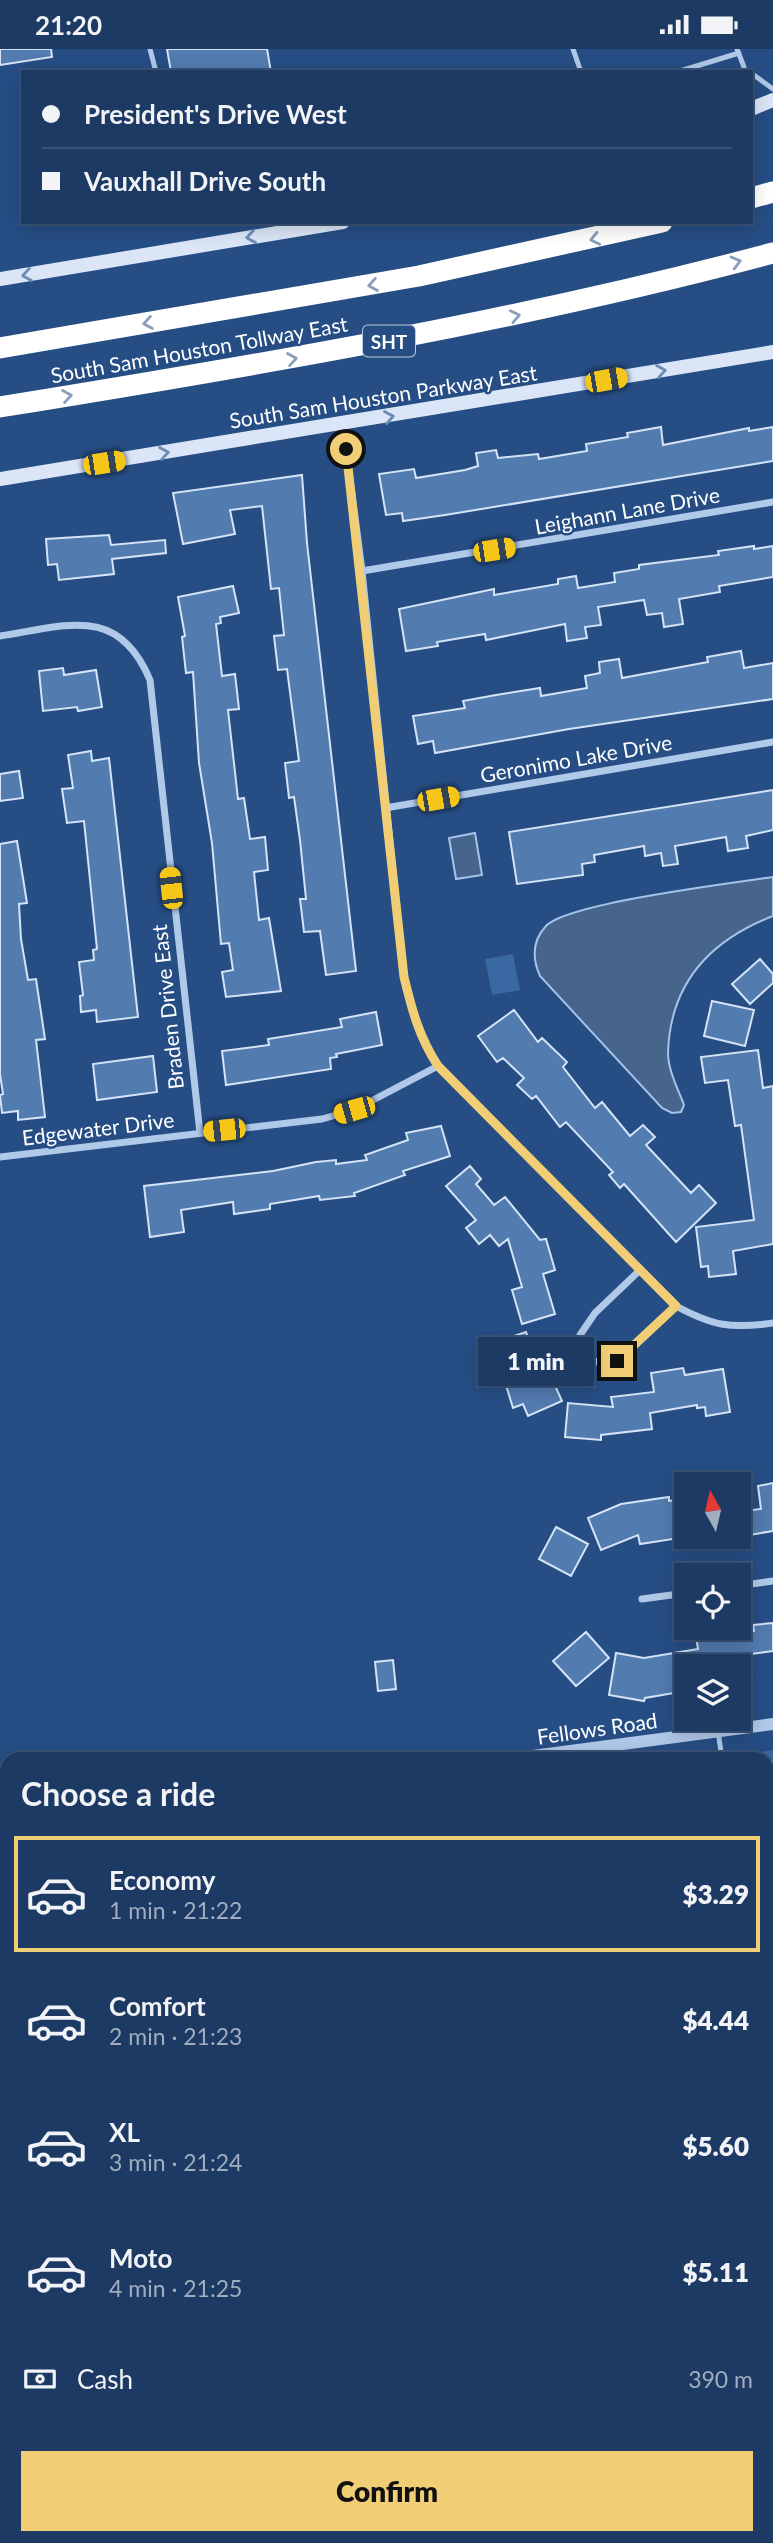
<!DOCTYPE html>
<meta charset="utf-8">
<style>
:root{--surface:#1c3a64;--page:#29456d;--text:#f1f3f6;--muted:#a0adbf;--line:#3a5478;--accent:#f1ce75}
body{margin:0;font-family:Lato,sans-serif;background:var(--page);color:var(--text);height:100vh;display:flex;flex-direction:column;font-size:26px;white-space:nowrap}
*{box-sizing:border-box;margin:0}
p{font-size:23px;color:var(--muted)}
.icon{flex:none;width:38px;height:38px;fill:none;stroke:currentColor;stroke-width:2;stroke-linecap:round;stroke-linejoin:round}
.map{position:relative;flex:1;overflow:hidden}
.drawer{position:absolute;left:0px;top:1703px;width:774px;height:793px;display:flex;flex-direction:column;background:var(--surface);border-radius:21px 21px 0 0;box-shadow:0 4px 18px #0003,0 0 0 2px var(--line)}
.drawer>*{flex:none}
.top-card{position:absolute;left:21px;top:21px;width:732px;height:154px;border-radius:0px;box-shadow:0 4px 18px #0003,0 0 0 2px var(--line);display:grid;align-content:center;height:154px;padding:0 21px;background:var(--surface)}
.needle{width:46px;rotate:352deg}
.tools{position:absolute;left:674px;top:1423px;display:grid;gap:14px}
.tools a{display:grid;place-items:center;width:77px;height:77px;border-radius:0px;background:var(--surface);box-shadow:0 4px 18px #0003,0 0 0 2px var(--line);font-size:35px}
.end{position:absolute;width:32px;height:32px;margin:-16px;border:9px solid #f1ce75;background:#111;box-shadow:0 0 0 4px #111}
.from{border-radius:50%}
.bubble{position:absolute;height:49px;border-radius:0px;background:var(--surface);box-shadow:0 4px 18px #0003,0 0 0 2px var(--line);font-size:23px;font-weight:800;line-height:49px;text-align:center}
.car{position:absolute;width:21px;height:42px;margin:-21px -10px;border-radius:9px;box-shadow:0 0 5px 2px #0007;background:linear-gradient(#f5c518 24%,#345 0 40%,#f5c518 0 76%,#345 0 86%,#f5c518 0)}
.top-card b{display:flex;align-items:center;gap:24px;height:66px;font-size:26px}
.top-card b+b{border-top:2px solid var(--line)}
.top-card i{width:18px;height:18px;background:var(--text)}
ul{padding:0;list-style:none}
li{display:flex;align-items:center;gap:21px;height:116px;margin:0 14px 10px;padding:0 7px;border:4px solid transparent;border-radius:0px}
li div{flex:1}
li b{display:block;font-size:26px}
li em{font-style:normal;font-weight:800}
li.on{border-color:var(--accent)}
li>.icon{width:63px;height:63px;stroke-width:1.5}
h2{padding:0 21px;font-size:32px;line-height:84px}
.pay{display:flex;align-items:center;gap:18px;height:77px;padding:0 21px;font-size:26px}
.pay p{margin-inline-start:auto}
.button{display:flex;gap:14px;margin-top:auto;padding:14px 21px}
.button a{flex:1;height:80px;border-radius:0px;background:var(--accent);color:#111;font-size:28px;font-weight:800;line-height:80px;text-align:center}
.status{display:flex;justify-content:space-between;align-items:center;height:49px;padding:0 35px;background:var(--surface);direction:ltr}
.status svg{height:19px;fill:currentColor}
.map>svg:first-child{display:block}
</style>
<div class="status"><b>21:20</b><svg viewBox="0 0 49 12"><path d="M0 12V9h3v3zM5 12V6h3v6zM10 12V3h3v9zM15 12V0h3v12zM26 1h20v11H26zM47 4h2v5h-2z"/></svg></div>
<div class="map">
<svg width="773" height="2494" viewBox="0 0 773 2494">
<rect width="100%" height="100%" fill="#264e85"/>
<!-- green -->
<path fill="#3a68a2" d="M513,905L520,941L492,946L485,910Z
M773,1701V2494H0V1807L7,1806V2488H766V1710H713Z"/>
<!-- water -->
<path fill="#47658c" stroke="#a4c3e9" stroke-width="2" d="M475,784L482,826L456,830L449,789Z
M773,828V867C711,891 670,934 668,1004C668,1021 678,1040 684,1056L681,1063L672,1064L662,1059L540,927C532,909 532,892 546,877C568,854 733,834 773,828Z
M767,1951L773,1952V2494H540L533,2489L766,2488Z"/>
<!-- building -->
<path fill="#527baf" stroke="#d4e3f6" stroke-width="2" d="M0,0H51L52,8L0,16Z
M167,0H267L271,23H171Z
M661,378L663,396L749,379V382L773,378V412L445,466L403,472L402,464L386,466L379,425L414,420L416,429L465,421L478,417L476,404L496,401L498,409L538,405L539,410L587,402L586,395L628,388L627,384Z
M302,426L307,494L356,922L326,926L320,882L304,883L300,850H306L300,791L294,748L289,749L285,714L299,712L287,620L278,621L274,587L284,586L279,539L271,540L262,457L230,461L235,485L183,495L173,444Z
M109,486L111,496L165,491L166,504L112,510L114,525L59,531L57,515L48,516L46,490Z
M754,497V500L773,497V528L719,537L720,543L679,550L683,575L664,578L662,564L647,566L644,551L598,558L601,576L585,578L587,589L567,592L565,575L486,591L485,585L437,593L438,597L406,602L399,560L494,540V546L558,535V530L576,527L578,539L615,533L614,524L639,520V516L719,506L718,502Z
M233,537L239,564L220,568L221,574L216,575L222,627L235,625L239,660L228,661L238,750L244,749L250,790L265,788L268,821L254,823L259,871L269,869L281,942L226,948L222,923L233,921L229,894L221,895L212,794L199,714L193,623L186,624L182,588L185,587L178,548Z
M741,602L744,619L773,614V650L569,680L435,704L433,692L418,695L413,667L465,659L463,652L496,646L540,639L541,647L587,639L585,627L600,624L599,613L619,610L622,629L708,613L707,608Z
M63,619L64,626L96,621L102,658L78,662L77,658L43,662L39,622Z
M91,702L92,712L109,709L138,968L97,973L96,961L81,963L80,947L83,946L79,913L94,911L93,901L97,900L84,772L67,774L62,740L73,739L68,706Z
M19,722L23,749L0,752V725Z
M773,741V781L746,787L748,799L728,802L726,788L675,797L678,815L663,817L661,804L645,807L644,797L594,806L595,813L582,815L583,826L517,835L509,783Z
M17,792L27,854L19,855L21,890L28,931L36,930L45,990L36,991L45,1068L18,1071V1062L2,1064L0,1046L3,1045L0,1025V795Z
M760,910L773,925V934L750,955L732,935Z
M712,952L754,961L745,997L704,987Z
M514,961L538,993L542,989L567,1013L563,1018L595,1059L602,1053L630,1087L643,1076L655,1088L646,1096L691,1144L699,1136L716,1154L676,1193L624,1135L620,1139L609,1126L613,1123L566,1073L560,1078L536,1047L532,1050L517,1036L524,1029L503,1009L497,1013L478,987Z
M376,963L382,996L336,1005L337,1008L330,1009L331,1020L226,1036L222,1002L269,996L268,990L342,978L340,970Z
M758,1001L763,1039L773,1037V1195L733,1202L736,1225L709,1228L708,1217L701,1218L696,1178L754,1171L741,1076L735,1077L728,1031L705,1034L701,1008Z
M153,1007L157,1043L97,1051L93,1015Z
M441,1077L450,1107L403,1122L405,1126L354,1144L355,1147L320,1151L319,1147L270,1155V1160L234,1165L233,1153L181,1161L184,1183L150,1188L144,1137L273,1122L316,1113L336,1111V1115L367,1111L365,1106L408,1091L406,1084Z
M470,1117L481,1130L476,1135L494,1156L505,1148L540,1191L546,1190L555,1221L543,1225L555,1265L522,1275L512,1241L522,1238L508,1190L499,1197L490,1186L479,1195L466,1179L476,1171L446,1137Z
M526,1283L541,1327L549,1323L562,1352L528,1367L523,1355L513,1359L493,1294Z
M683,1319L685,1326L723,1320L730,1363L706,1367L705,1358L697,1359V1356L650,1364L652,1380L601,1386V1391L565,1388L568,1354L613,1358L611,1348L654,1343L651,1324Z
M773,1434V1482L738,1488V1463L761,1460L758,1437Z
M669,1448V1452L686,1450V1488L640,1495L638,1486L601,1501L588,1469L621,1455Z
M556,1478L588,1495L571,1527L539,1510Z
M773,1574V1602L735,1607L736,1614L731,1617H686V1642L645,1649L644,1652L609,1646L616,1604L644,1609L698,1600L695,1582L715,1580L716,1587L754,1582L753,1576Z
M586,1583L609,1609L576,1637L553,1612Z
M393,1611L396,1640L378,1642L375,1613Z"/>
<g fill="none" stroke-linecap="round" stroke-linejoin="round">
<!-- service -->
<path stroke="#b0c9e8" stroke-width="5" d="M150,0L156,23
M573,0L581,23
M737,0L744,18
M677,23L739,4
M751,24L773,40
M718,1682L722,1710
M766,1715L773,1714
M386,2488L387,2494"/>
<!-- minor -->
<path stroke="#b0c9e8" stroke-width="7" d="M343,375L362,522L404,928C412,961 419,988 438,1017L676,1257C713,1277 731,1280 773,1274
M362,522L773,453
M0,587C66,577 118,555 150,631L200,1084
M385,759L773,693
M0,1108L322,1070L354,1061L438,1017
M639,1222L595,1264L580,1286L583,1307L597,1313L617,1312L676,1257
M738,1537L773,1532
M642,1550L686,1544"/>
<!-- tertiary -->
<path stroke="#b0c9e8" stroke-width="12" d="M510,1710L773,1675
M0,1779L7,1778"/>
<!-- secondary -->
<path stroke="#dae6f7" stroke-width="14" d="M751,60L773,51
M0,230L343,173
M0,430L773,303"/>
<!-- motorway -->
<path stroke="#fff" stroke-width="21" d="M751,149L773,143
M0,299L419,227L662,173
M0,358C260,316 518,272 773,204"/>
</g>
<!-- one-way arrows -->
<defs><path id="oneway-chevron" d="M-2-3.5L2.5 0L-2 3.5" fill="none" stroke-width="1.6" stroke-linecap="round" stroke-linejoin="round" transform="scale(1.75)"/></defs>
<g stroke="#6e8bb3">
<use href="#oneway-chevron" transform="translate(251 188) rotate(171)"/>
<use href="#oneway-chevron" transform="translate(27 226) rotate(171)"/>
<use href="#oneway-chevron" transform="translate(661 322) rotate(-9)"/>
<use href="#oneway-chevron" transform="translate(389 368) rotate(-10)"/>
<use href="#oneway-chevron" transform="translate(164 404) rotate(-9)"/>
</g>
<g stroke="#889ebc">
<use href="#oneway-chevron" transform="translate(595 190) rotate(167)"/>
<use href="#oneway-chevron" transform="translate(736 213) rotate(-15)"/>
<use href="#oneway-chevron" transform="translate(373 236) rotate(170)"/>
<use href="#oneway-chevron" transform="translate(515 267) rotate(-12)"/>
<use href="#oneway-chevron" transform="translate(148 274) rotate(171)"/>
<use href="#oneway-chevron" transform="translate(292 310) rotate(-10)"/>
<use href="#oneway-chevron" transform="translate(67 347) rotate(-9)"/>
</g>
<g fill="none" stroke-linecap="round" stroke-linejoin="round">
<!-- route -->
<path stroke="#f1ce75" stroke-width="9" d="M346,400L404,928C412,961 419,988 438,1017L676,1257L617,1312"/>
</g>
<g text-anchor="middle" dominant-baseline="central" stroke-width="5" stroke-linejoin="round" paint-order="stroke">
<!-- shield labels -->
<rect fill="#264e85" stroke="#becada" stroke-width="2" x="363" y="276.5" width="52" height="31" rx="5"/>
<g font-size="19" font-weight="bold" fill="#fff">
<text x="389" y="292">SHT</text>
</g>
<!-- street labels -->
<g font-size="21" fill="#fff" stroke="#264e85">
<text transform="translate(199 300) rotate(-10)">South Sam Houston Tollway East</text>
<text transform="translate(383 347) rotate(-9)">South Sam Houston Parkway East</text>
<text transform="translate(627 461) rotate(-10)">Leighann Lane Drive</text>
<text transform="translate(576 709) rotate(-10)">Geronimo Lake Drive</text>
<text transform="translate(167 958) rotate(-96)">Braden Drive East</text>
<text transform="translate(98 1079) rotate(-7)">Edgewater Drive</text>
<text transform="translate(597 1679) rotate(-8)">Fellows Road</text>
</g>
</g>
</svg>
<div class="tools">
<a><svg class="needle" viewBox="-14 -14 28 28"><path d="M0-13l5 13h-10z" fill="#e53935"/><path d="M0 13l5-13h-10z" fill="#a0adbf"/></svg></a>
<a><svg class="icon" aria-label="locate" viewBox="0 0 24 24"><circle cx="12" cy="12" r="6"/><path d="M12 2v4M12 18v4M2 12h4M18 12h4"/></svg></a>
<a><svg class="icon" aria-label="layers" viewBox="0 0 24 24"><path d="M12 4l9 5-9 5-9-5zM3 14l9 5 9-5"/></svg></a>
</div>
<i class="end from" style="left:346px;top:400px"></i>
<i class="end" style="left:617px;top:1312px"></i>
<div class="bubble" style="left:478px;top:1288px;width:116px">1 min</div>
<i class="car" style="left:606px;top:331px;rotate:80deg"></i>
<i class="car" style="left:104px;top:414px;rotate:81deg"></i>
<i class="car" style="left:494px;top:501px;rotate:81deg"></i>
<i class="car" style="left:438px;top:750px;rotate:80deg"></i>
<i class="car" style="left:171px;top:839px;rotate:354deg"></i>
<i class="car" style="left:354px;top:1061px;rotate:254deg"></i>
<i class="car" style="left:224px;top:1081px;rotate:264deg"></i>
<div class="top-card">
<b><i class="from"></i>President's Drive West</b>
<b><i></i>Vauxhall Drive South</b>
</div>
<section class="drawer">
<h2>Choose a ride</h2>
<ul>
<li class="on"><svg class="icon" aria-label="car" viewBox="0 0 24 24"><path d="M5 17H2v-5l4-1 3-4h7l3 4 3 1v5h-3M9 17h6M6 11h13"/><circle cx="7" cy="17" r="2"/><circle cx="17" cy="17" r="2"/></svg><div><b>Economy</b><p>1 min · 21:22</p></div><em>$3.29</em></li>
<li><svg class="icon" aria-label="car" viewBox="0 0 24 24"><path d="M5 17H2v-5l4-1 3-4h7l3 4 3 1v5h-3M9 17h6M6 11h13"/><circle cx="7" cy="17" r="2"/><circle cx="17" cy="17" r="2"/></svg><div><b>Comfort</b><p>2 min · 21:23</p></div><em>$4.44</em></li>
<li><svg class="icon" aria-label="car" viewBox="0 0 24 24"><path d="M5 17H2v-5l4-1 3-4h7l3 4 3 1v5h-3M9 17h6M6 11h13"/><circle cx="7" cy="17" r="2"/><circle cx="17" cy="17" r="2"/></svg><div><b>XL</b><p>3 min · 21:24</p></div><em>$5.60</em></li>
<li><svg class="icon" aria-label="car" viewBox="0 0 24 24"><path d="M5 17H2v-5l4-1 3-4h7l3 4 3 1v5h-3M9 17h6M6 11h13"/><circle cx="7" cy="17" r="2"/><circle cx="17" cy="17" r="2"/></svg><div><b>Moto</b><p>4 min · 21:25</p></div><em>$5.11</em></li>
</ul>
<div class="pay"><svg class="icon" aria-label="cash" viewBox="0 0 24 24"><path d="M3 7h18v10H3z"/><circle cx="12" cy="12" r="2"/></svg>Cash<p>390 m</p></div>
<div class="button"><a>Confirm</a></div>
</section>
</div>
